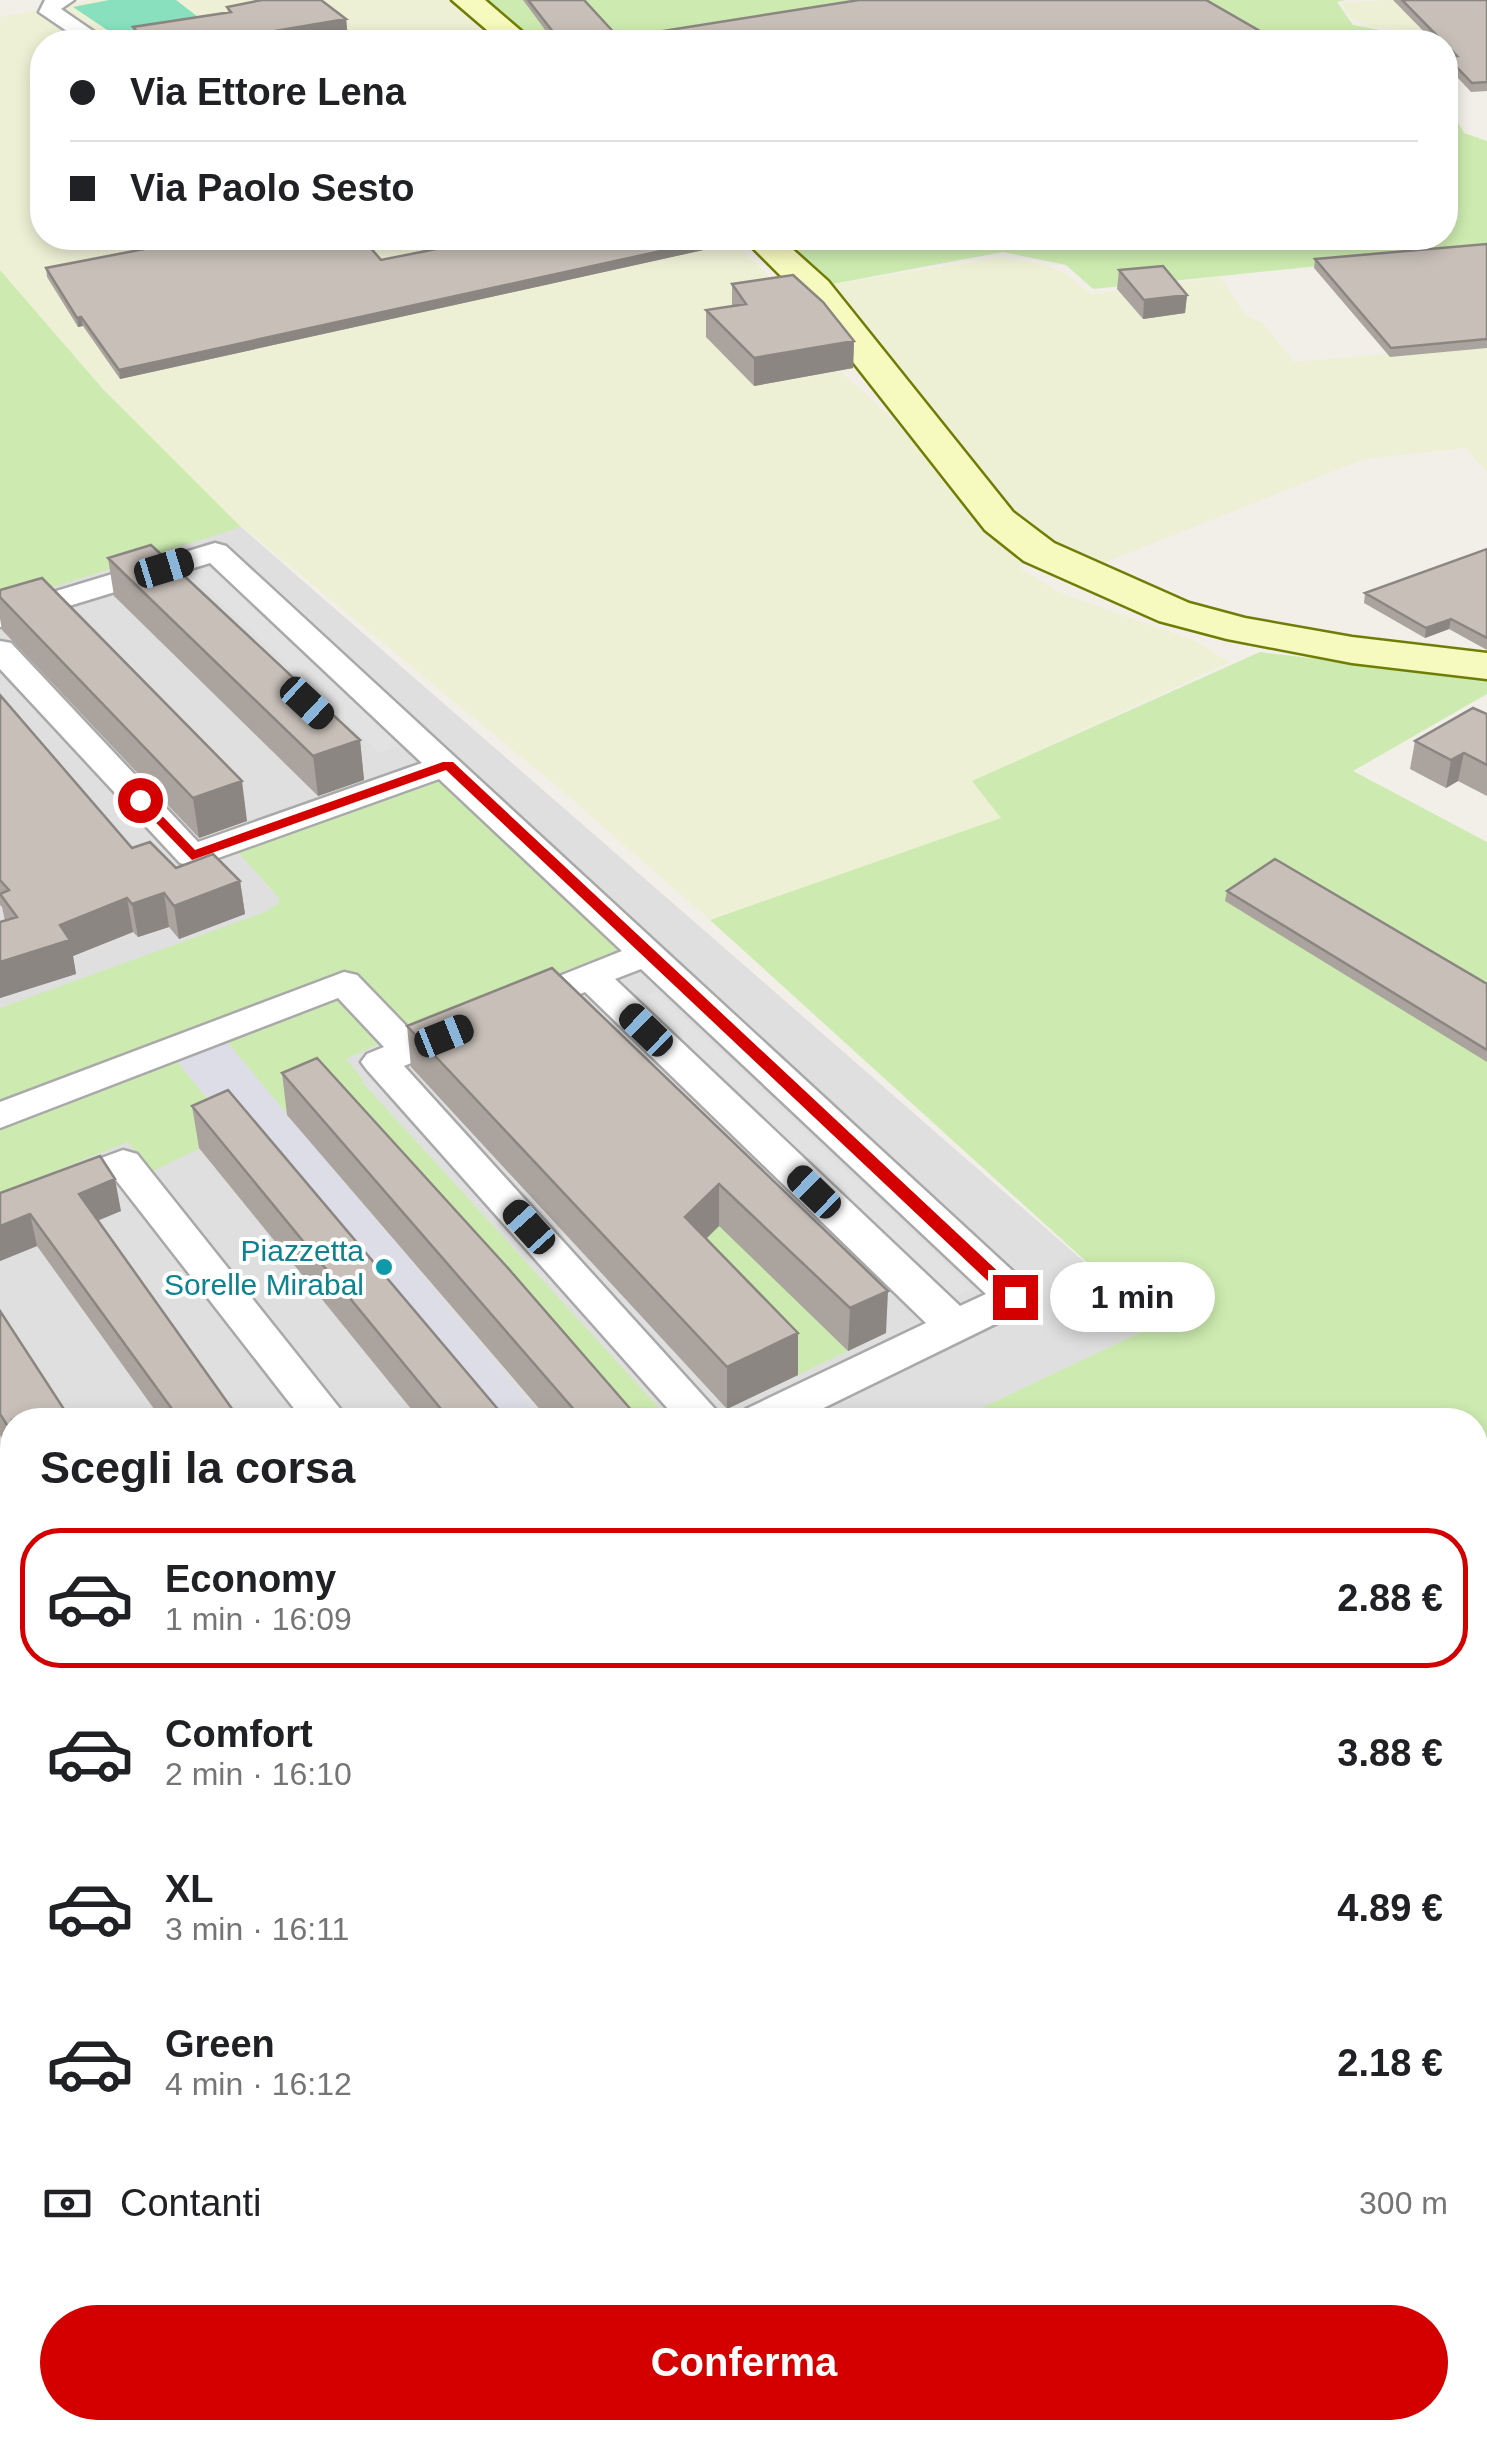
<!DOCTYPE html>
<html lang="it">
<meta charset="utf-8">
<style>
:root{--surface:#fff;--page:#f2f2f2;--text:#202124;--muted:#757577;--line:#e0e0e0;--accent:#d40000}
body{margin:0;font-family:Helvetica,sans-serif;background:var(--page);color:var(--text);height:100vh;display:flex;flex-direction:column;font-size:38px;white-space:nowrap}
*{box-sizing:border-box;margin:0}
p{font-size:32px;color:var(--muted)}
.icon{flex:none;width:55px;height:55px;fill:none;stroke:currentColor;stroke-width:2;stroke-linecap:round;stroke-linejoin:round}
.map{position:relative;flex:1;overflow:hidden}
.drawer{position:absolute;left:0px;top:1408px;width:1488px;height:1032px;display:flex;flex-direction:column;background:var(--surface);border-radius:40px 40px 0 0;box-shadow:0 5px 15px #0003}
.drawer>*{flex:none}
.banner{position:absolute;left:30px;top:30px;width:1428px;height:220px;border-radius:40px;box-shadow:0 5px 15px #0003;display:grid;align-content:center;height:220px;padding:0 40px;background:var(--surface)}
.end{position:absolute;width:45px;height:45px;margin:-22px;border:12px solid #d40000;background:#fff;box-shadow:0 0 0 5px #fff}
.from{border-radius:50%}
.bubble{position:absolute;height:70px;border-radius:35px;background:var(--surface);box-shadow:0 5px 15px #0003;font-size:32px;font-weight:700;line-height:70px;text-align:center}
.car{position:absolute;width:30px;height:60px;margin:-30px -15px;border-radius:12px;box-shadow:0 0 8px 2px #0007;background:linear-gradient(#222 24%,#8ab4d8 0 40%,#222 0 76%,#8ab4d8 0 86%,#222 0)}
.banner b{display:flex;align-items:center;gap:35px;height:95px;font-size:38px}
.banner b+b{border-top:2px solid var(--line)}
.banner i{width:25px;height:25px;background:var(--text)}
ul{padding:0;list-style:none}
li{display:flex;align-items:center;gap:30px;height:140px;margin:0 20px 15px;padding:0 20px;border:5px solid transparent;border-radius:40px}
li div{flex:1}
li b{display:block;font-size:38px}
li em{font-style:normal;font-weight:700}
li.selected{border-color:var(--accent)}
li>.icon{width:90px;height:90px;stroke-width:1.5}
h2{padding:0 40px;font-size:45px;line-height:120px}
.pay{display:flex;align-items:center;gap:25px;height:110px;padding:0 40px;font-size:38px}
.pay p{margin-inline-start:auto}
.action{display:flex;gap:20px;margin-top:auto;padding:20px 40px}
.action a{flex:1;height:115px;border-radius:60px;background:var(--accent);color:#fff;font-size:40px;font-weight:700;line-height:115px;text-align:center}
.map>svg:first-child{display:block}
</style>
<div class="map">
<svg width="1487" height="2439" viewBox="0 0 1487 2439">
<rect width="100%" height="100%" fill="#f2efe9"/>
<!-- residential -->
<path fill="#e0dfdf" d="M217,506L1157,1325L956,1420H12V1772L0,1749V567Z"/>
<!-- commercial -->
<path fill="#f2dad9" d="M0,1757L12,1780V2378L0,2385Z"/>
<!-- farmland -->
<path fill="#eef0d5" d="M94,0H450L492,42H42V238H729L863,366L829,375L842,372L917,442L974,518L1024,556L1019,568L1063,594L1193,640L1230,662L973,781L1002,818L710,920L560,789L217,506L102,388L0,270V17Z
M1385,0H1487V26L1406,30L1371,27L1351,18L1344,8L1343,3Z
M1003,257L1046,265L1065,273L1091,294L1220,277L1245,315L1263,323L1294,362L1487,344V472L1466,448L1364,459L1081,572L1039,552L827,285Z"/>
<!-- grass -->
<path fill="#cdebb0" d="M477,0H1346L1337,2L1353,25L1413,36L1416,42H530Z
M1445,98L1464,133L1487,141V249L1093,289L1066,265L1003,252L827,285L775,238H1445Z
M0,270L102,388L241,527L0,604Z
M1260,652L1487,679V694L1353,771L1487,842V2439H0V2385L12,2378V2428H1475V1420H956L1156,1325L710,920L1001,818L972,781Z
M439,777L619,950L407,1031L350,980L0,1108V1008L265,912L279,903V898L237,851Z
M342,988L391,1038L346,1059L364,1081L356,1086L363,1083L670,1420H604L287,1115L221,1035Z
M516,1023L848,1351L798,1375Z
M171,1054L234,1132L153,1171L128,1142L0,1193V1122Z"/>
<!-- pitch -->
<path fill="#88e0be" d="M109,0H176L215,30L125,42L73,7Z"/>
<!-- parking -->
<path fill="#e2e2e2" d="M203,562L402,745L379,753L184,568Z
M656,991L973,1289L952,1298L638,999Z"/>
<!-- plaza -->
<path fill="#dddde8" d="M221,1035L543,1420H483L171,1054Z"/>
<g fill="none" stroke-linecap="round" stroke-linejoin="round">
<!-- street casing -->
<g stroke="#a9a9a9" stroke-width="5">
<path id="street" d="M74,0L61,9L109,42H83L39,12L45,0Z
M215,543L226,546L1030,1287L1036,1297L1030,1307L799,1420H739L746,1409L926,1323L585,992L533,1013L520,1016L507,1013L502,1005L507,997L622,951L439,779L204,863L192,866L180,863L0,669V641L11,643L198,842L422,763L210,563L0,627V608ZM641,969L986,1294L960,1306L615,979Z
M344,972L357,975L414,1034L457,1018L470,1022L476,1030L470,1038L404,1066L725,1420H678L367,1070L361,1062L367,1054L384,1047L338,998L0,1128V1102Z
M123,1150L137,1154L349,1420H303L116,1180L0,1224V1196Z
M0,1560L12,1564V1613L0,1610Z"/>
</g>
<!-- secondary casing -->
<g stroke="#707d05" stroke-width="5">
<path id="secondary" d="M452,0H485L534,42H501Z
M743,238H780L828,281L1013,512L1054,543L1189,603L1245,618L1352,637L1487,653V679L1352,663L1227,639L1159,621L1024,561L985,530L802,297Z"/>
</g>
<!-- street -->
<use href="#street" fill="#fff" fill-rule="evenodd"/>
<!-- secondary -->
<use href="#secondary" fill="#f7fabf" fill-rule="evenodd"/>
</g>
<!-- wall -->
<path fill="#aba49e" d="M523,0H584L619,38L1279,42H554Z
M1393,0H1487V91L1471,92L1446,65L1448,57L1445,53V42H1434Z
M227,7L346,19L348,38L322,42H135L133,27L228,13Z
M735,243L120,379L83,326L78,327L47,277L46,268L381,260Z
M1487,244V348L1390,357L1314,268L1315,259Z
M1119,270L1187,295L1185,313L1143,319L1117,289Z
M732,284L854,341L853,368L754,386L706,337V310L732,306Z
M1487,549V650L1449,629L1425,638L1364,603L1365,593Z
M108,558L360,740L364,780L318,796L114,596Z
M0,590L247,821L199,838L2,630L0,619Z
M0,695L132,848L176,868L240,881L245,914L179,939L169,927L138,937L133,932L73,956L76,974L0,998V922L5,921L2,907L0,905Z
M1487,714V796L1458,781L1446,788L1410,769L1415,741Z
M1227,891L1487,984V1062L1225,901Z
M552,968L886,1333L848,1351L719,1226L706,1238L798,1333V1375L727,1409L411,1067L407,1026Z
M282,1073L633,1420H549L287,1115Z
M192,1106L507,1420H420L199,1148Z
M0,1193L121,1211L98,1220L240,1420H162L37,1246L0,1261Z
M0,1311L12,1420V1454L0,1435Z"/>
<!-- shaded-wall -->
<path fill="#8b8681" d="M346,19L348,38L322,42H210Z
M720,238H735V243L120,379L119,370Z
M1187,295L1185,313L1143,319L1144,300Z
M81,317L83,326L78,327L77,318Z
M854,341L853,368L754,386V358Z
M1451,619L1449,629L1425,638L1426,628Z
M360,740L364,780L318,796L313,756Z
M1464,753L1458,781L1446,788L1451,760Z
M242,781L247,821L199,838L193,798Z
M240,881L245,914L179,939L174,906Z
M164,893L169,927L138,937L132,904Z
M127,898L133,932L73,956L76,974L0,998V962L60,925Z
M115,1179L121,1211L85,1226L79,1194Z
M719,1184V1226L686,1259L685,1217Z
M30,1214L37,1246L0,1261V1226Z
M888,1291L886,1333L848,1351L850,1308Z
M798,1333V1375L727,1409V1367Z
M633,1412V1420H617Z"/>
<!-- building -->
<path fill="#c7bfb8" stroke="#8b8681" stroke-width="2.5" d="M262,0H321L346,19L210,42H146L133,27L231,12L227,7Z
M528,0H584L619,38L859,0H1206L1279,42H561Z
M1402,0H1487V82L1472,83L1447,57L1457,56Z
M201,238H362L381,260L491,238H720L119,370L81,317L77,318L46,268Z
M1487,244V339L1391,348L1315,259Z
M1163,266L1187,295L1144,300L1119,270Z
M793,275L823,302L854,341L754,358L706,310L746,304L732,284Z
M151,545L360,740L313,756L108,558Z
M1487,549V638L1451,619L1426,628L1365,593Z
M42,578L242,781L193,798L0,597V590Z
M0,695L132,848L150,842L176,868L213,854L240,881L174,906L164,893L132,904L127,898L60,925L70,940L0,962V922L17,917L0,894L9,890L0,880Z
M1473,708L1487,714V765L1464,753L1451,760L1415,741Z
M1275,859L1487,984V1050L1227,891Z
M552,968L888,1291L850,1308L719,1184L685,1217L798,1333L727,1367L407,1026Z
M317,1058L507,1267L633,1412L617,1420H583L282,1073Z
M228,1090L507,1420H450L192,1106Z
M100,1156L115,1179L79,1194L240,1420H180L30,1214L0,1226V1193Z
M0,1311L71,1420H12V1433L0,1414Z
M12,2386V2428H244L249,2439H0V2392Z"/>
<!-- route -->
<path fill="#d40000" d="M443,762H453L1021,1293V1301H1009L446,770L192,860L134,800L145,798L195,850Z"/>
<!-- markers -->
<circle fill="#0f9aa8" stroke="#fff" stroke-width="4" cx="384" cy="1267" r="10"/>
<g text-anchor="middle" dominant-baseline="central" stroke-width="8" stroke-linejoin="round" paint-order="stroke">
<!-- culture labels -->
<g font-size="30" fill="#0d838f" stroke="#fff" text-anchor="end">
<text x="364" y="1250">Piazzetta<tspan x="364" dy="34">Sorelle Mirabal</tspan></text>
</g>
</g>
</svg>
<i class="end from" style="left:140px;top:800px"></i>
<i class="end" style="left:1015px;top:1297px"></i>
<div class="bubble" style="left:1050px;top:1262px;width:165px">1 min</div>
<i class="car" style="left:164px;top:568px;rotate:73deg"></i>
<i class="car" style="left:307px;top:703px;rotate:133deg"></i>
<i class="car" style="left:646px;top:1030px;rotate:314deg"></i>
<i class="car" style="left:444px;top:1036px;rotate:68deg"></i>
<i class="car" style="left:814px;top:1192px;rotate:314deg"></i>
<i class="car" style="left:529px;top:1227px;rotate:318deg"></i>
<div class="banner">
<b><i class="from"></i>Via Ettore Lena</b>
<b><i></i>Via Paolo Sesto</b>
</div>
<section class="drawer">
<h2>Scegli la corsa</h2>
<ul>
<li class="selected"><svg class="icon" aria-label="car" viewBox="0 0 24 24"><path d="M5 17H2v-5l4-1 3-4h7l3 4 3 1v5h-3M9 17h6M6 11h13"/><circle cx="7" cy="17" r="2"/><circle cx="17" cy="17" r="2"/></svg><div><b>Economy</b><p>1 min · 16:09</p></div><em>2.88 €</em></li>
<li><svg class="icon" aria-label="car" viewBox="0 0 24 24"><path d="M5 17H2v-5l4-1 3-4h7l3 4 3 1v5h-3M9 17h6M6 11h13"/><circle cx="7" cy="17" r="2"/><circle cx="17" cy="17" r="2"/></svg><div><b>Comfort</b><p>2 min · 16:10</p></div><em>3.88 €</em></li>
<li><svg class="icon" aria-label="car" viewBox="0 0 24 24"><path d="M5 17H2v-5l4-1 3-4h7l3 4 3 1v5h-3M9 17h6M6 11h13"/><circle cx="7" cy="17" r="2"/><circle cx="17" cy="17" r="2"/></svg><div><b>XL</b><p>3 min · 16:11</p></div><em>4.89 €</em></li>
<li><svg class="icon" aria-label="car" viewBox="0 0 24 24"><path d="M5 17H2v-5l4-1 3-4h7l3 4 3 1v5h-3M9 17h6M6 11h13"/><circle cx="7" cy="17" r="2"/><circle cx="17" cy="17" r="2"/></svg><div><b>Green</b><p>4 min · 16:12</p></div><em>2.18 €</em></li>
</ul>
<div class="pay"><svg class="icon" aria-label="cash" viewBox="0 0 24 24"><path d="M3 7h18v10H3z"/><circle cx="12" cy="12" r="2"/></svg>Contanti<p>300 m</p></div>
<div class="action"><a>Conferma</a></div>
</section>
</div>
